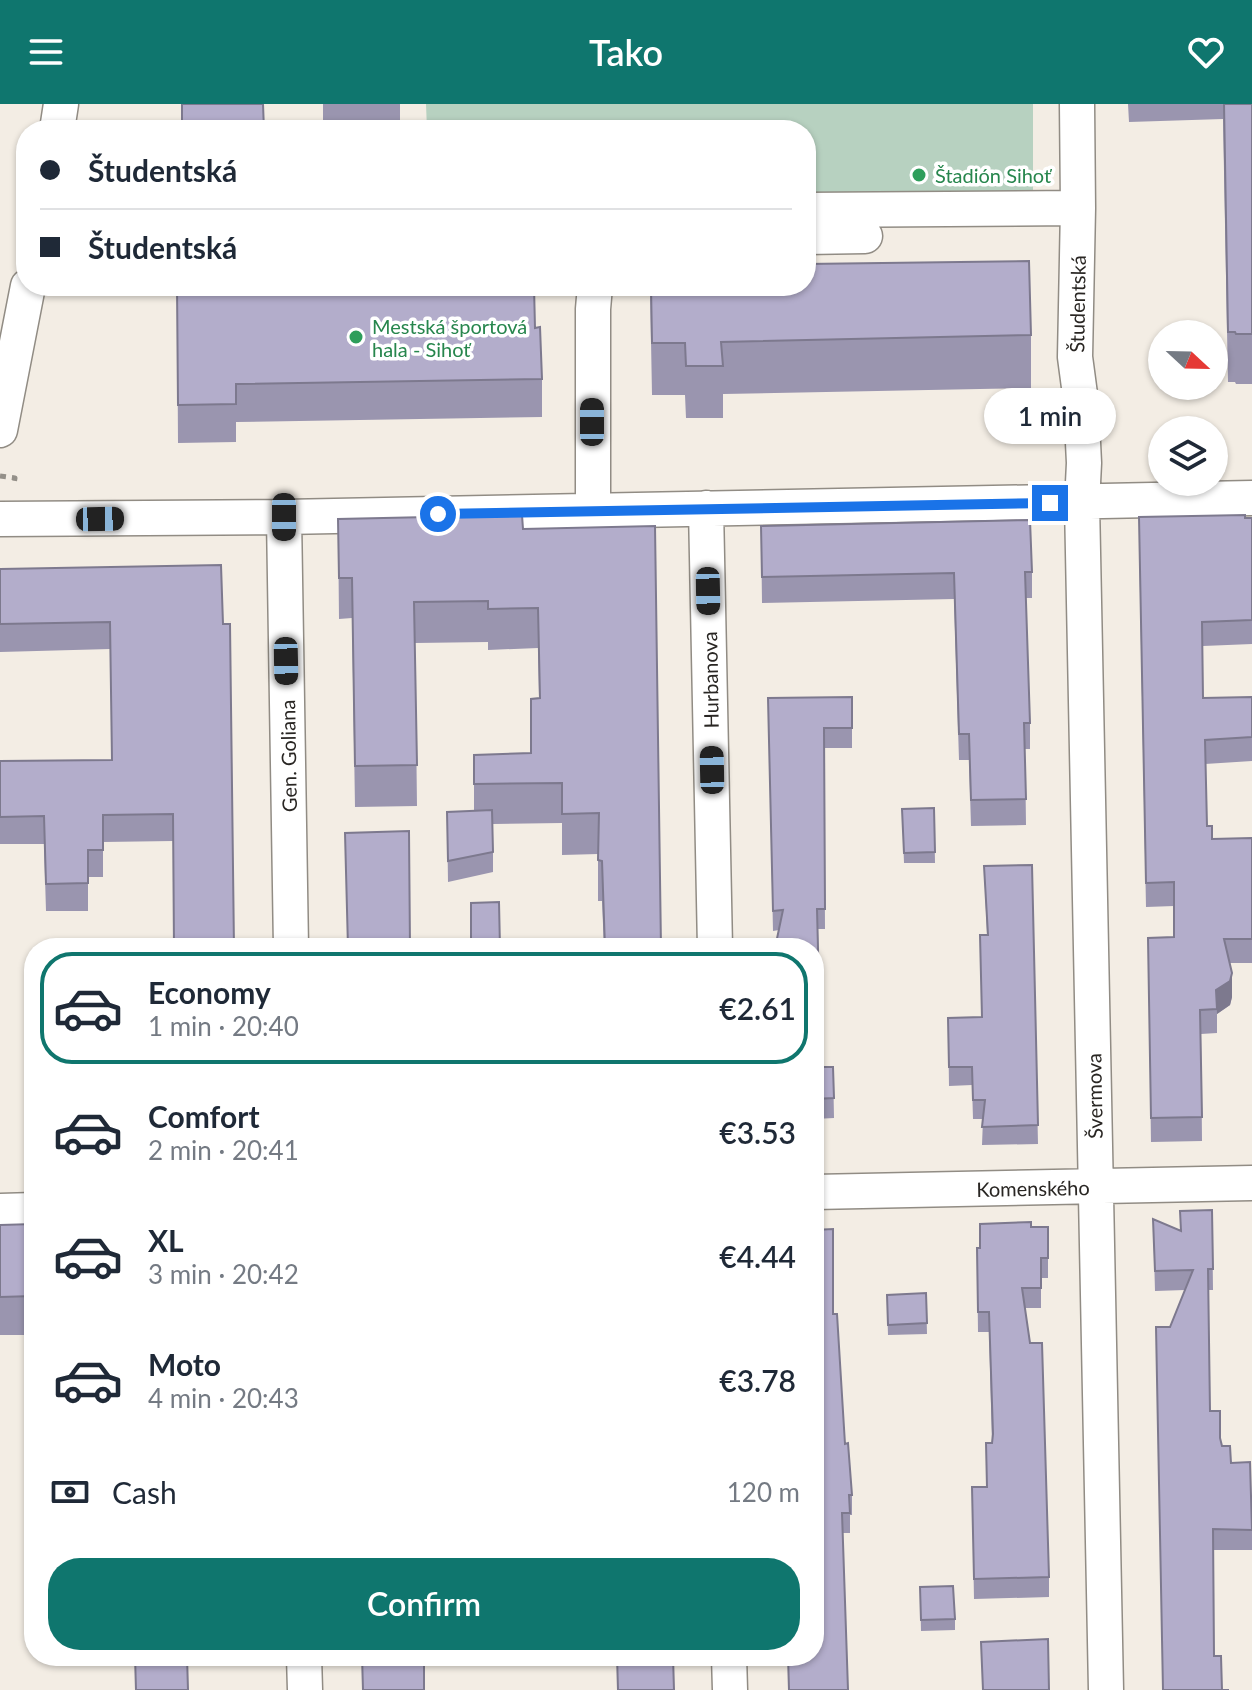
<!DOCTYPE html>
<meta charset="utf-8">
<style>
:root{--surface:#fff;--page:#f2f2f3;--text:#1f2937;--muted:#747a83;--line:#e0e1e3;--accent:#0f766e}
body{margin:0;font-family:Lato,sans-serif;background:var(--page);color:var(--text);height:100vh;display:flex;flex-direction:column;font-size:30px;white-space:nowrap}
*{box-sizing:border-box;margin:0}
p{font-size:26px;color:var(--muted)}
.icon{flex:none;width:44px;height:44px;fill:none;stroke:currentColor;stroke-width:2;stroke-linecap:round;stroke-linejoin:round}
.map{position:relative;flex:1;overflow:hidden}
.side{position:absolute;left:24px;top:834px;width:800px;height:728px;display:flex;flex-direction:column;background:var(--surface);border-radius:32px;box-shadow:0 2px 6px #0004}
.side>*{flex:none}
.banner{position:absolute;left:16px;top:16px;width:800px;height:176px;border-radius:32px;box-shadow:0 2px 6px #0004;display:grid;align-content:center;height:176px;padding:0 24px;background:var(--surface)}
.needle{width:52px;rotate:112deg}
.controls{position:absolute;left:1148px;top:216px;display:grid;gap:16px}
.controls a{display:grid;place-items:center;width:80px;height:80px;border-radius:50%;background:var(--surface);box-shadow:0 2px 6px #0004;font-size:40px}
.end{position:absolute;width:36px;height:36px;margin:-18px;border:10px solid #1a73e8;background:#fff;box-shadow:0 0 0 4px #fff}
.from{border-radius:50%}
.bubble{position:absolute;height:56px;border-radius:28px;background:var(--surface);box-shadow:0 2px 6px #0004;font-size:26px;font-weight:600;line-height:56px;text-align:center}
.car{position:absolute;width:24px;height:48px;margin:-24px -12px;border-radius:10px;box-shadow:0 0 6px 2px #0007;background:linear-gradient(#222 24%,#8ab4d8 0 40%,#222 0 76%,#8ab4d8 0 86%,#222 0)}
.banner b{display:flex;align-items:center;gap:28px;height:76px;font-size:30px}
.banner b+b{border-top:2px solid var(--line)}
.banner i{width:20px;height:20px;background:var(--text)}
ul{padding:14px 0 0;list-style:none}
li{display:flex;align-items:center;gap:24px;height:112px;margin:0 16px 12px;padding:0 8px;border:4px solid transparent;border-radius:32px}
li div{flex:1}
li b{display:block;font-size:30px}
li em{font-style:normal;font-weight:600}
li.current{border-color:var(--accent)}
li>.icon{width:72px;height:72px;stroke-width:1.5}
.pay{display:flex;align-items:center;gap:20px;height:88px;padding:0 24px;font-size:30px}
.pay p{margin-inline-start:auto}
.primary-button{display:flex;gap:16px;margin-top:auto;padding:16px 24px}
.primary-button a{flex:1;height:92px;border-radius:32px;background:var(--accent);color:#fff;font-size:32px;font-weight:600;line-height:92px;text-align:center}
header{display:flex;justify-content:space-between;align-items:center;height:104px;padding:0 24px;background:var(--accent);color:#fff;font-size:36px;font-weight:600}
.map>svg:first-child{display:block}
</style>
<header><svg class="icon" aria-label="menu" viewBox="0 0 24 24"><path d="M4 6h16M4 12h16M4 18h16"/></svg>Tako<svg class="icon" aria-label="heart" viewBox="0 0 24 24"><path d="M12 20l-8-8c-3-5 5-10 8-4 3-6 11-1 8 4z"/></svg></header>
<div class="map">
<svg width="1252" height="1586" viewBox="0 0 1252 1586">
<rect width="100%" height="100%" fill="#f3ede4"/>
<!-- park -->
<path fill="#b7d1c0" d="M426,0H1033V116H806V26H427Z"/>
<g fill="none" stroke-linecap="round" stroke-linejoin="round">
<!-- minor casing -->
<g stroke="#918c84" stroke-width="37">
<path id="minor" d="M1077,0L1078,104L1075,253L1081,298L1084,359L1082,399L1106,1586
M57,26L61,0
M806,106L1078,104
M806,133L865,132
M0,326L28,182
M706,404L715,844
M593,406V205L595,182
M284,413L291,844
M0,415L284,413L1252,394
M814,1088L1252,1079
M0,1107L34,1106
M304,1552L305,1586
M729,1552L730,1586"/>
</g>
<!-- path -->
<path stroke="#949089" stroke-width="5" stroke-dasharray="6 6" stroke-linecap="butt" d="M0,372L15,374L14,380"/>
<!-- minor -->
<use href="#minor" stroke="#fff" stroke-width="34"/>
</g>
<!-- wall -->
<path fill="#9a95af" d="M323,0H400V26H323Z
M1128,0H1252V280H1236L1235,278H1228L1223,15L1129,18Z
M177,182L535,224L542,275V313L236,318V338L178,339Z
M650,182H806L1031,231V284L723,290V314H686L685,291H652Z
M1245,414H1252V540L1203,542V594L1252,593V657L1205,660L1207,722L1212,735L1252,734V859H1230L1232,893L1230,901L1217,910V929L1201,930L1202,1037L1151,1038L1148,834L1174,833V802L1146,803L1139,437Z
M338,415L523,425L661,844H604L602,797H598V750L562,751V719L493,720V768L448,778L447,708L474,707V651L531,649L539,594L538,544L488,546V538L415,539L417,702L355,703L352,514L339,515Z
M761,422L1032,468V494H1026L1030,619V645H1025L1026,721L971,722L969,656H959L954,495L762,499Z
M221,461L173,737L103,738V773H88V807H46L44,740H0V657L112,656L110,545L0,548V465Z
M852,593V644H824L825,825H818L821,963H833L834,1014L815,1015L814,1031V844L779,826L773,827L768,594Z
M934,704L935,759H904L902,705Z
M1032,761L1038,1040L982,1041L983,1015H973L972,981L949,982L948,914L982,913L987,831L984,762Z
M1212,1106L1213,1186H1208L1210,1307L1222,1342L1231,1359L1252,1417V1446H1213L1163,1586L1170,1223L1185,1186L1155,1187L1153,1115L1180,1126V1107Z
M34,1120V1231H0V1121Z
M1031,1123H1048V1174H1041V1204H1025L1049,1473V1493L974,1495L972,1383H987L986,1339H992L989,1228H978L977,1144H980Z
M926,1189L927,1230L888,1231L887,1201Z
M833,1210L845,1340L852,1391V1411H850V1429H843Z
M920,1483L955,1515V1526L921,1527Z"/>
<!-- shaded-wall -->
<path fill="#7d798e" d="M1232,869V893L1230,901L1217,910L1216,886Z"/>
<!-- building -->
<path fill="#b3adcb" stroke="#7d798e" stroke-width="2" d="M182,0H263L264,26H182Z
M1224,0H1252V230H1236L1235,228H1228Z
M1029,157L1031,231L721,238L723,262H686L685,239H652L651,182H806V160Z
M177,182H534L535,224L540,223L542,275L236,280V300L178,301Z
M522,411L523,425L655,422L661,844H605L602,757L598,756L599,709L562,710V679L474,680V651L531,649V595L540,594L538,504L488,505V497L414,498L417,661L355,662L352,474H339L338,415Z
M1245,411V414H1252V516L1202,518L1203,594L1252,593V633L1205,636L1207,722H1212V735L1252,734V835H1224L1232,869L1230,877L1216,886L1217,905L1200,906L1202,1013L1151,1014L1148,834L1174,833V778L1146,779L1139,413Z
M1030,416L1032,468H1025L1030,619H1024L1026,695L971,696L969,630H959L954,469L762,473L761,422Z
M221,461L223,520H230L234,844H174L173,710L103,711V746H88V779L46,780L44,712L0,713V657L112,656L110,518L0,520V465Z
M852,593V624H824L825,805H817L821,963H833L834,994L814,995V1011V844H775L783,806L773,807L768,594Z
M934,704L935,748L904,749L902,705Z
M492,706L493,748L448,757L447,708Z
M409,727L410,844H348L345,729Z
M1032,761L1038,1021L982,1023L985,996H973L972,963H949L948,914L982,913L980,831H988L984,762Z
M499,798L500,844H471V799Z
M1212,1106L1213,1165H1208L1210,1307H1220V1334L1222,1342H1230L1231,1359L1250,1358L1252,1426L1213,1425L1214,1552H1221L1222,1586H1229H1163L1156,1223H1170L1193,1166L1155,1167L1153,1115L1181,1127L1180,1107Z
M1031,1118V1123H1048V1154H1041V1184H1022L1030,1239H1042L1049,1473L974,1475L972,1383H987L986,1339H992L993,1330L989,1208H978L977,1144H980V1120Z
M34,1120V1192L0,1193V1121Z
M833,1125V1210H837L845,1340L848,1339L852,1391H849L850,1409H842L848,1586H789L788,1552H814V1126Z
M926,1189L927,1219L888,1221L887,1191Z
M953,1482L955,1515L921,1516L920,1483Z
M1048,1535L1049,1586H983L981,1538Z
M135,1552H187L188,1586H136Z
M362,1552H424V1586H363Z
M617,1552H673L674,1586H618Z"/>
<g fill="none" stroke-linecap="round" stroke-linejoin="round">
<!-- route -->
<path stroke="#1a73e8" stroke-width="10" d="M438,410L1050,399"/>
</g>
<!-- markers -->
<g fill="#2e9e5b" stroke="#fff" stroke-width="3">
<circle cx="919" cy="71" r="8"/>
<circle cx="356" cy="233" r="8"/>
</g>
<g text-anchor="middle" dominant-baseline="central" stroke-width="7" stroke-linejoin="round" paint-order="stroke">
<!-- leisure labels -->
<g font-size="20" fill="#27864d" stroke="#fff" text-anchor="start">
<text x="935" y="71">Štadión Sihoť</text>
<text x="372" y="222">Mestská športová<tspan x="372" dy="23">hala - Sihoť</tspan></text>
</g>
<!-- street labels -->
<g font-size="20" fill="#292623" stroke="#fff">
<text transform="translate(1077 200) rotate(-89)">Študentská</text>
<text transform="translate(710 576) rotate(-91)">Hurbanova</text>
<text transform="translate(288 652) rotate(-91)">Gen. Goliana</text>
<text transform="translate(1094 992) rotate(-91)">Švermova</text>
<text transform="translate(1033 1084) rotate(-1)">Komenského</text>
</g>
</g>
</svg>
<div class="controls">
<a><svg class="needle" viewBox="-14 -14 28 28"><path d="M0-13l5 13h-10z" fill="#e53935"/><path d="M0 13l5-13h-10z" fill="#747a83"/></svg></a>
<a><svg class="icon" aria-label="layers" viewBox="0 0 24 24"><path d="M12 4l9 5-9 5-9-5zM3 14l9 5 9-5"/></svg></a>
</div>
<i class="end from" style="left:438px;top:410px"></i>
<i class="end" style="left:1050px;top:399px"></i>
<div class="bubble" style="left:984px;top:284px;width:132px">1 min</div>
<i class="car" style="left:592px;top:318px;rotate:0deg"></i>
<i class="car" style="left:284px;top:413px;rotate:180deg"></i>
<i class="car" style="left:100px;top:415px;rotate:89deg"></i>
<i class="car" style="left:708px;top:487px;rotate:179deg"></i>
<i class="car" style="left:286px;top:557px;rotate:179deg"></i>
<i class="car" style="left:712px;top:666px;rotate:359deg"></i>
<div class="banner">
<b><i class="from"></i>Študentská</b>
<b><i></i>Študentská</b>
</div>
<section class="side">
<ul>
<li class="current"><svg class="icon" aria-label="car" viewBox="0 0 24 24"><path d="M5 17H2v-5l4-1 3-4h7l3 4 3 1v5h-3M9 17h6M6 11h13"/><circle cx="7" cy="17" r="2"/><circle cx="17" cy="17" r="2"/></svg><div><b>Economy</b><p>1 min · 20:40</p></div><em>€2.61</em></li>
<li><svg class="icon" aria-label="car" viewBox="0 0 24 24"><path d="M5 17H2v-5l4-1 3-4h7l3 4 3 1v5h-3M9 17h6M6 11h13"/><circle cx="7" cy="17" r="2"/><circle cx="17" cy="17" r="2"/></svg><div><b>Comfort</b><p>2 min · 20:41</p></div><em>€3.53</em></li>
<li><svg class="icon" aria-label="car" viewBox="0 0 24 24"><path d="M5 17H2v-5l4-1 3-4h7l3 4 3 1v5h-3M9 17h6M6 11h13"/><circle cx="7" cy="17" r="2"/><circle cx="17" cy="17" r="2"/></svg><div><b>XL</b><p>3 min · 20:42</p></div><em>€4.44</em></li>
<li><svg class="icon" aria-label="car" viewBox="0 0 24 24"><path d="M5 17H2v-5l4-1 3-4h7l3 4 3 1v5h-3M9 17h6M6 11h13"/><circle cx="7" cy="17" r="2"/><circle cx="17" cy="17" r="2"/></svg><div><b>Moto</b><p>4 min · 20:43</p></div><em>€3.78</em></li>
</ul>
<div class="pay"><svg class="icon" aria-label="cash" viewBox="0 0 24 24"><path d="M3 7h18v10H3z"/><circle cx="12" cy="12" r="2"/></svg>Cash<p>120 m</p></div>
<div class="primary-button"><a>Confirm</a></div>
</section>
</div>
